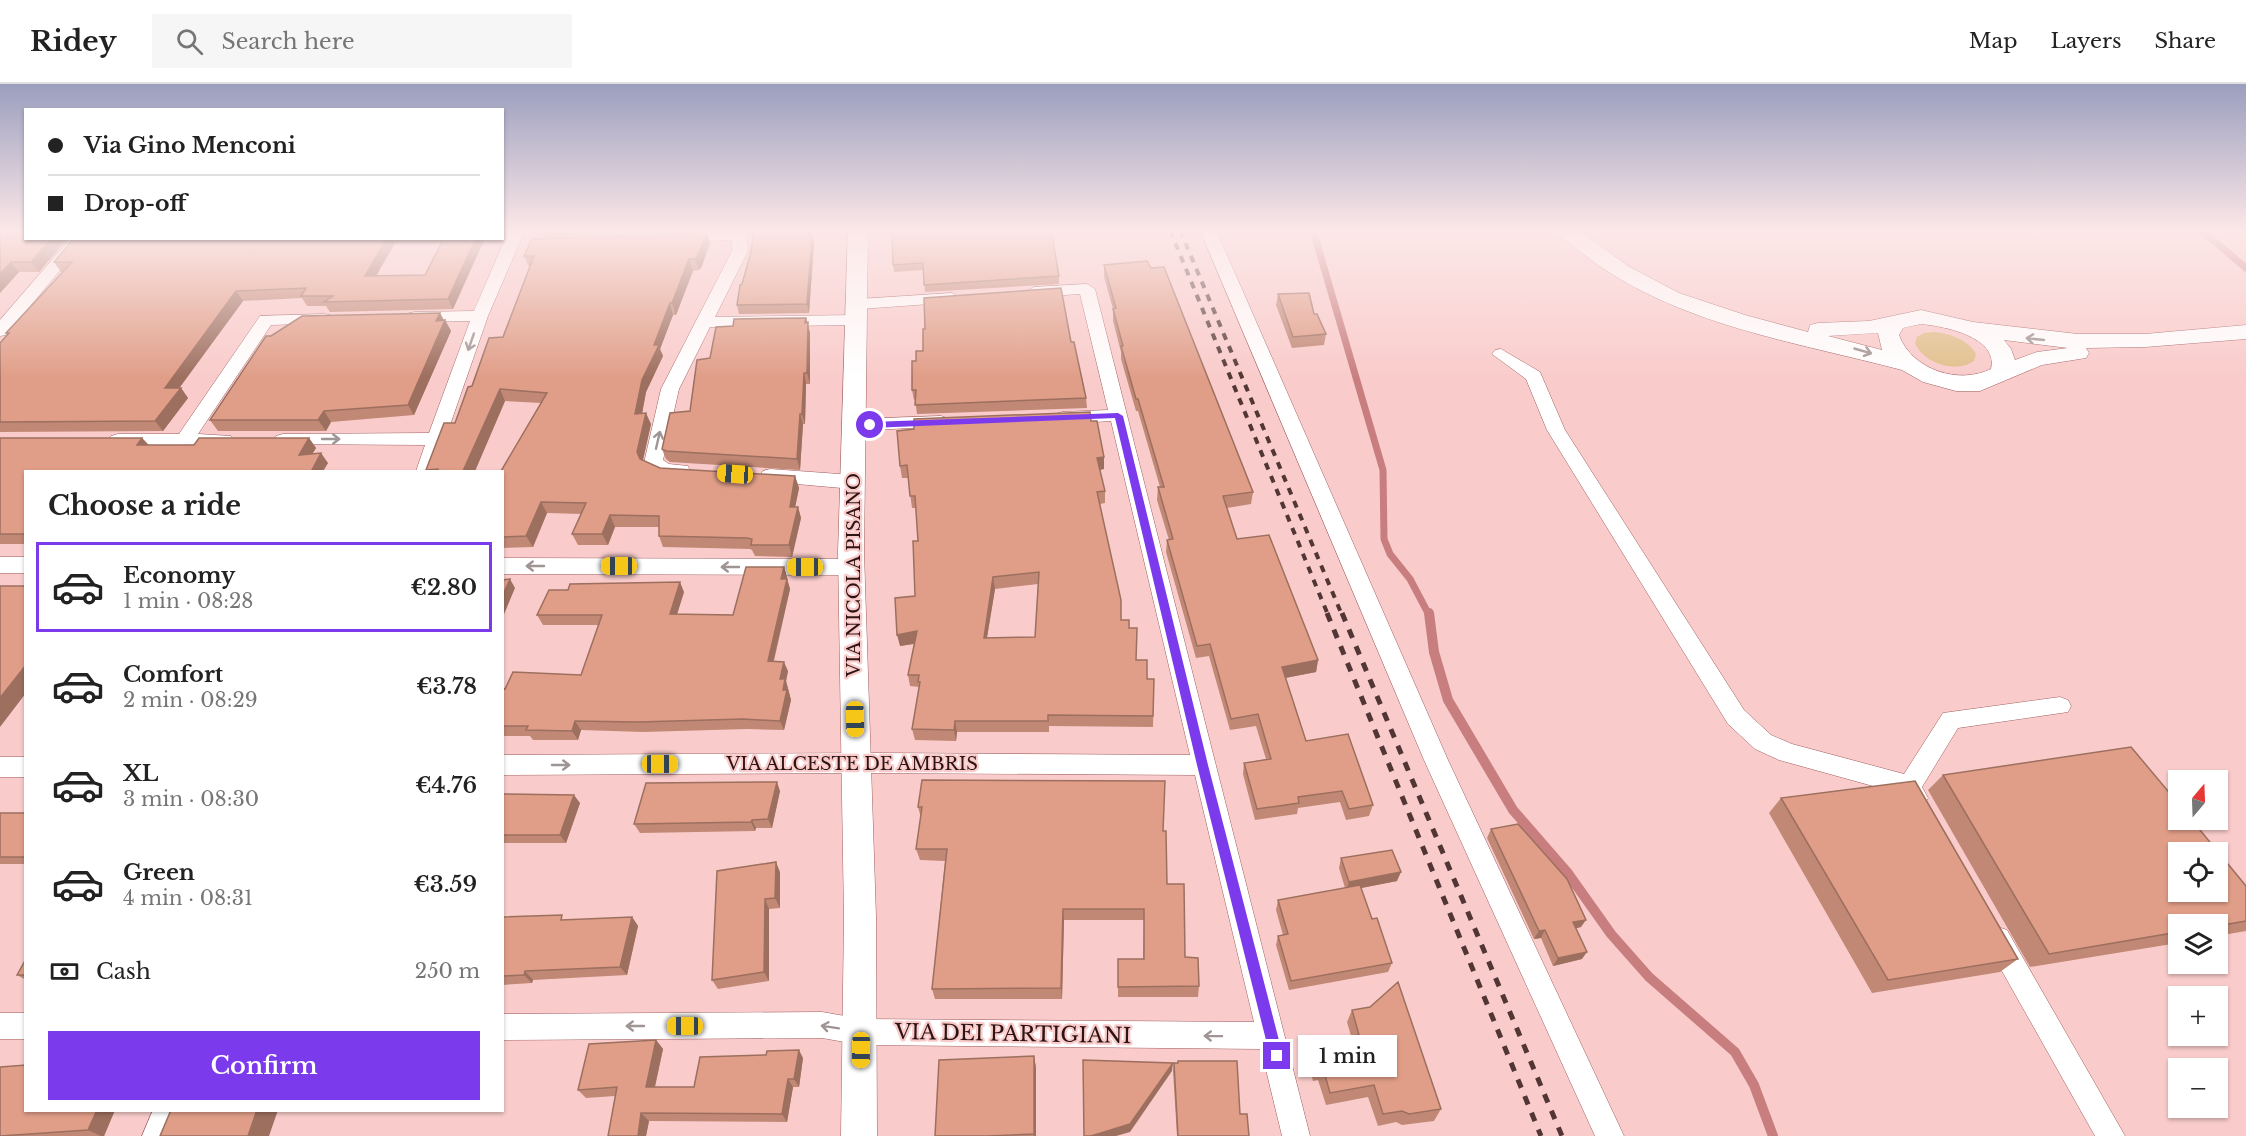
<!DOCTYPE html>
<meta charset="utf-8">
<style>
:root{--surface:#fff;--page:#f6f6f6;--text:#222;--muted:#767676;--line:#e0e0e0;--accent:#7c3aed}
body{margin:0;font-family:"Libre Baskerville",serif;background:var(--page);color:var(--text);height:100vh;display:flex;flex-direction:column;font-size:22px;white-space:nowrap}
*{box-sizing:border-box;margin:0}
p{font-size:20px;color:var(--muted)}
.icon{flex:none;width:33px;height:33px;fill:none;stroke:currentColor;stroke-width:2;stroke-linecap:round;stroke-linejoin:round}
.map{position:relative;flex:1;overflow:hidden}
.side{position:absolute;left:24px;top:386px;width:480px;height:642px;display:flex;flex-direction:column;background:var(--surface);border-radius:0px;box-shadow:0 2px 4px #0004}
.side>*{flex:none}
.guide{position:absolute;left:24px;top:24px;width:480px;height:132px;border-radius:0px;box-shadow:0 2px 4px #0004;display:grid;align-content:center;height:132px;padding:0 24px;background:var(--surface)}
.needle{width:39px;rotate:19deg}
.controls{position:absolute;left:2168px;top:686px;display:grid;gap:12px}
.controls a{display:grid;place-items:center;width:60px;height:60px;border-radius:0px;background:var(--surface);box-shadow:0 2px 4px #0004;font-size:30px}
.end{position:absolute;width:27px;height:27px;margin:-14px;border:8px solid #7c3aed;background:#fff;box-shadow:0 0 0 3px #fff}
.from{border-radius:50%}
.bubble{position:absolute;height:42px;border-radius:0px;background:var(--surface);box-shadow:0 2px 4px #0004;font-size:20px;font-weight:600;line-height:42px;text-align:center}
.car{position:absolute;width:18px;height:36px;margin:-18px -9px;border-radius:8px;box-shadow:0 0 4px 2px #0007;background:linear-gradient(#f5c518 24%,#345 0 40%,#f5c518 0 76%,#345 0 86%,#f5c518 0)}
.guide b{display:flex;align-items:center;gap:21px;height:57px;font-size:22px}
.guide b+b{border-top:2px solid var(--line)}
.guide i{width:15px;height:15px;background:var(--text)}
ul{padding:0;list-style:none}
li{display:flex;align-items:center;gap:18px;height:90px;margin:0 12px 9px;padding:0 12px;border:3px solid transparent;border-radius:0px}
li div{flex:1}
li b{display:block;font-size:22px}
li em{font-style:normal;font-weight:600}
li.current{border-color:var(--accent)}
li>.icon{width:54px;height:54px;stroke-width:1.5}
h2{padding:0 24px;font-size:27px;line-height:72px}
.pay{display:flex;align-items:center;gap:15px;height:66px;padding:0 24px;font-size:22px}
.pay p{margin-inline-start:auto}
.button{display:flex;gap:12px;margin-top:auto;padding:12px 24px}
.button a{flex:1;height:69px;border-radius:0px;background:var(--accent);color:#fff;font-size:24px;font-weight:600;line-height:69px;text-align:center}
header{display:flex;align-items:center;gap:36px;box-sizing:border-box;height:84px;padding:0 30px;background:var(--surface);border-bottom:2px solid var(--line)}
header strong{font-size:28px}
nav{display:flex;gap:33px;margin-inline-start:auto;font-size:21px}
.search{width:420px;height:54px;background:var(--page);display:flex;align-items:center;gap:15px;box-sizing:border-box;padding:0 21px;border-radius:0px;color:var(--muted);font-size:22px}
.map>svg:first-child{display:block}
</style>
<header>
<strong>Ridey</strong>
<div class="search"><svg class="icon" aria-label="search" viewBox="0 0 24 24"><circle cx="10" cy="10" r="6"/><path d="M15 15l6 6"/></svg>Search here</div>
<nav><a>Map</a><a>Layers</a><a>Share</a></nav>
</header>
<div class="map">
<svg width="2246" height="1052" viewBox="0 0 2246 1052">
<rect width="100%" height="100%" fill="#f9cccb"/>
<!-- green -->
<path fill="#e1c08b" d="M1935,248C1951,250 1967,255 1976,270L1974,277C1956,290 1923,279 1915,259L1917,253L1924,249Z"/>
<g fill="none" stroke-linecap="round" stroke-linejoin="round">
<!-- stream-far1 -->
<path stroke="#c87e7f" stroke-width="7" d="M1313,146L1383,386L1384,455L1390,470L1410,495L1429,531
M2201,146L2246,184"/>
<!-- stream -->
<path stroke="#c87e7f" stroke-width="10" d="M1429,529L1434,568L1448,616L1513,726L1567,788L1611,850L1649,893L1735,968L1754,1001L1773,1052"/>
<!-- minor casing -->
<g stroke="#9f5e5f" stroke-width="1">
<path id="minor" d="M509,146H525L488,232L434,387H416L425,361L276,360L274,356L276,352L283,350L429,349L470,237L415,238L409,237L407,233L409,229L415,228L474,227Z
M747,146L748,167L715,233L858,231L864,232L866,236L864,240L858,241L710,243L679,305L663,376L669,380L688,382L690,387L688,392C673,396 652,393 644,379L661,305L732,167V156L680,158L672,153L680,148Z
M1200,146H1216L1448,676L1624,1052H1595L1424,676Z
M71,154H87L6,251L0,252V236Z
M1087,200L1095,205L1310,1052H1282L1261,965L862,961L822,954L502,956V930L822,928L862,935L1254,938L1195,691L877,689L502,691V671L877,669L1190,671L1111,337L1062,340L1056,338L1053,334L1056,330L1062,328L1108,326L1080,210L1034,213L1026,208L1034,203Z
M952,209L960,214L958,218L860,225L852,220L860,215Z
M324,230L330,231L332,235L330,239L271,241L198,350L231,352L233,356L231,360L118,362L111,360L109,356L111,352L118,350H179L260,232Z
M1501,265L1540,288L1565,346L1744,626L1771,651L1792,660L1904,690L1943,629L2060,613L2068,616L2071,622L2068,628L1958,644L1922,703L1928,714L1924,721L1916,724L1908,721L1902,710L1779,676L1755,665L1728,640L1547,346L1526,295L1492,270L1495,266Z
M941,332L947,334L950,338L947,342L855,347L849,345L846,341L849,337L855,335Z
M770,385L853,391L860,393L863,398L860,403L853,405L763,397L760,392L763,387Z
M0,473H26V489H0Z
M502,474L852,475L859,478L862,483L859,488L852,491L502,490Z
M0,673H26V693H0Z
M1998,843L2007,846L2125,1052H2095L1989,864L1985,855L1989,846Z
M0,929H26V955H0Z
M153,1026H181L170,1052H142Z"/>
</g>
<!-- tertiary casing -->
<g stroke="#9f5e5f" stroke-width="1">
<path id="tertiary" d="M848,146H868L864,469L876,833L877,1052H841L844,833L838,469Z
M1556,146H1579L1628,182L1679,209L1745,231L1808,248L1810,241L1818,239L1869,237L1921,226L1973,238L2078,250H2145L2246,241V255L2145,263L2086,264L2089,269L2086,274L2042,281L1980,307H1956L1923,298L1902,286C1796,258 1677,241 1587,173C1577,165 1564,157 1556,146ZM1921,240C1944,242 1999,253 1991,285C1959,301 1912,286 1899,251L1903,244ZM1878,249L1882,266L1828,252ZM2004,256L2068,264L2037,268L2015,276L2011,265Z"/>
</g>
<!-- minor -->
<use href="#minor" fill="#fff" fill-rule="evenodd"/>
<!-- tertiary -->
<use href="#tertiary" fill="#fff" fill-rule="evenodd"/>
<!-- rail-far1 -->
<path stroke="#523535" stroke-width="4" stroke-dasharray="7 7" stroke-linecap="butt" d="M1170,146L1328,531
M1180,146L1342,531"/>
<!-- rail -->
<path stroke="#523535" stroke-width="5" stroke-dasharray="9 9" stroke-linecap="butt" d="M1327,529L1541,1052
M1342,529L1562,1052"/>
</g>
<!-- wall -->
<path fill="#c18875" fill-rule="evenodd" d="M0,146L26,154H68L39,188H19L0,209Z
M540,146H691L543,153Z
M754,146H813L812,151L814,160L809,229L739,230L737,221L751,168Z
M892,146L1059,192V200L925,208L923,186L894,188L893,181Z
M74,154H485L453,225L330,228L326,222H307L302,214L243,217L179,304H181L188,314L163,347L0,348V259L8,251L6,249L63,188H61L54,178ZM395,159H442L425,191L376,192Z
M710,159L702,182L699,186L693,187L676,231H673L660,265L663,272L646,308L642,329L651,340L643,376L660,384L795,392L799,404L795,423H798L801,434L792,473L755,472L752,466L750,465L663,463L659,452V443H615L608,461H578L572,450L581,430L547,429L533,463L502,464V387L541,319L505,317L475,387H427L426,386L455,339L472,302L503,253L530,183H529L524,172Z
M1104,181L1253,408L1251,420L1227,424L1237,455L1318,576L1316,588L1285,594L1306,657L1373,721L1369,732L1346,736L1340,718L1298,724L1297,730L1255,736L1243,690L1244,679L1266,675L1256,642L1230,646L1209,572L1196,574L1166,468L1167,456H1169L1157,416L1158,403H1160L1138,327H1136L1121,275V268L1113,237V225L1104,193Z
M1278,210L1314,230L1326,250L1324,261L1292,264L1276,221Z
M440,229L444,236H445L451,247L414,331L331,338L326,347H218L210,336Z
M806,234L810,249V300H806L805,340H803L800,386L670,378L666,375L662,365L690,327L733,242Z
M1071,258L1086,314L1087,324L917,330L915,315L914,316L912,306Z
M1091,337L1104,385L1100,386L1105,407V419L1100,420L1121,536L1129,544L1136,576L1147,595H1154L1153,643L1049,642V648H957L956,657L915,656L912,645L919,603L910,602L908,591L914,560L900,562L915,512L918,457L916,424H912L908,394H902L900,382ZM1038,500L1035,553L987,554L995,505Z
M0,354H142L149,361H194L309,354L316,364L312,370L328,379L323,387H26V460H0Z
M784,483L790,505L774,577L788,587L786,597L791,616L784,646L747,645L643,648L581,646L578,656H533L530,652H502V604L505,605L581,591L599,541H543L537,531L684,508L677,530L733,531Z
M1943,691L2246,802V847L2217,852V840H2178V859L2030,883L1928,706Z
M780,707L772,744H756L755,747L640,749L634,740Z
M502,709L504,710L580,719L566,759H502Z
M1781,714L2018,875L2000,888L1872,909L1769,729Z
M918,723L1163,747L1167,800L1185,873L1199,902L1198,913H1118V875H1143L1144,836H1064L1062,915H935L932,905L945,777L920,776L916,765L921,734Z
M0,729H26V780H0Z
M1491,745L1581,843L1576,844L1582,875L1553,882L1541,854L1534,855L1487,754Z
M1341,774L1397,797L1361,804L1372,835L1392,879L1388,888L1289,906L1276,861L1278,852L1283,851L1276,826L1278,816L1345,804L1339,784Z
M780,788V824L769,825V897L718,905L712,896Z
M502,833L566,836L632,833L638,842L627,891L533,896L532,899L502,901Z
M26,875V896L17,891Z
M1352,926L1441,1025L1434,1037L1402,1041L1396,1038L1378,1042L1368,1013L1326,1021L1318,996L1313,997L1306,971L1310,959L1351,952L1347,938Z
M656,956L663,965L655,1003H694L803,974L799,1003H793L787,1038L649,1037L646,1052H608L615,1012L586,1014L578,1006Z
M1034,972L1036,984V1052H935Z
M1174,979L1240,1030L1249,1052H1177L1173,987Z
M26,1026H115L104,1052H0Z"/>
<!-- shaded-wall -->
<path fill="#9d6f5f" d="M809,146H813L811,161L809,152Z
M707,148L710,159L702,182L699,186L695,175Z
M812,151L814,160L809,229L807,220Z
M52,154H68L39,188L31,178Z
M387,154H393L395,159L370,202L365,192Z
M476,154H485L453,225L448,215Z
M689,175L693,187L676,231L672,219Z
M11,178L19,188L0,209V190Z
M236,207L243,217L172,314L165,304Z
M670,219L673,231L660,265L663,272L646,308L640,341L635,330L642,296L654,261Z
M440,229L444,238L445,236L451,247L414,331L408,321L436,237Z
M806,234L810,249V300L807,289Z
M804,289L806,300L805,340L802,330Z
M181,304L188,314L163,347L155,337Z
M500,305L505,317L475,387H463Z
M324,327L331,338L326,347L318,336Z
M646,329L651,340L642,380L637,368Z
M800,330L803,340L800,386L797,375Z
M142,354L151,364L137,361Z
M309,354L316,364L306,380L299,371Z
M321,369L328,379L323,387H312V386Z
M1104,373V385L1097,386V374Z
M795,392L799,404L793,434L790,423Z
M541,418L547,429L533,463L526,452Z
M798,423L801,434L792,473L789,461Z
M610,431L615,443L608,461L602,450Z
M784,483L787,493L784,505L781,495Z
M993,493L995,505L985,565L984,554Z
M510,495L515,504L502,535V513Z
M787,495L790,505L771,587L768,577Z
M680,498L684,508L674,540L670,530Z
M917,547L919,559L900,562L897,551Z
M1318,576L1316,588L1280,595L1282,583Z
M784,578L788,587L786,597L791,616L784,646L780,637L783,606L780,595Z
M26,581V609L0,643V614Z
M575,637L581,646L578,656L572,647Z
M955,637L957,648L956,657L954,646Z
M777,698L780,707L772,744L768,735Z
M574,711L580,719L566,759L560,751Z
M752,736L756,744L755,747L751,738Z
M776,778L780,788V824L775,814Z
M1401,788L1397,797L1346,807L1349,798Z
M765,815L769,825V897L764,888Z
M1063,825L1064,836L1062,915L1061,904Z
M632,833L638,842L627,891L620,883Z
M1586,836L1581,843L1568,846L1573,838Z
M1545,846L1541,854L1534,855L1539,847Z
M1587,868L1582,875L1553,882L1558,874Z
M525,887L533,896L532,899L524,891Z
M656,956L663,965L653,1011L646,1003Z
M799,966L803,974L799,1003L794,995Z
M1034,972L1036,984V1052H1034Z
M1173,979L1172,987L1130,1048L1116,1052H1091Z
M788,995L793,1003L787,1038L782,1030Z
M97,1026H115L104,1052H101L88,1046Z
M257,1026H278L269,1052H248Z
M641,1029L649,1037L646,1052H638Z"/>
<!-- building -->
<path fill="#e09e88" stroke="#9d6f5f" stroke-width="1.5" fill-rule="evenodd" d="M0,146H26V154H52L31,178H11L0,190Z
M754,146H809V152L812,151L807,220L737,221L740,201L742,200L751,168Z
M892,146H1051L1059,192L924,201L923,179L893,181Z
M707,148L698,171L695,175H689L672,219H670L654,261H659L642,296L635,330L646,329L637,368L640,375L660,384L795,392L790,423H798L789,461H751L752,455L747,454L659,452V432L610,431L602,450H572L586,419L541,418L526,452L502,453V387H501L547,309L500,305L463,387H437L438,385L426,386L444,339H455L468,303L472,302L489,254L503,253L534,172H524L532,155Z
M74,154H387L365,192L425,191L444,154H476L448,215L324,218L333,212H301L306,204L236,207L165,304H181L155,337L0,338V259L9,249H6L72,178H54Z
M1147,177L1151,184L1164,183L1253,408L1223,412L1237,455L1269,451L1318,576L1282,583L1306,657L1348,650L1373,721L1349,725L1342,707L1298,713L1299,719L1257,725L1244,679L1271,675L1258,630L1231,635L1210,560L1197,562L1167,456L1173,455L1158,403H1164L1138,315H1136L1121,262H1123L1113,225L1116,224L1104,181Z
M1061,204L1071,258H1074L1086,314L915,321L916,306H912V277H916V267H923V245H925L924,214Z
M1309,209L1314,230H1317L1326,250L1293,253L1278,210Z
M440,229L436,237L445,236L408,321L324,327L318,336H210L266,252H271L302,232Z
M806,234L805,239L808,238L807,289H804L802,330H800L797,375L666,367L662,365L670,329L690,327L697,276L710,274L716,243L733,242L734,235Z
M1090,328L1091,337H1097L1104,373L1097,374L1105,407L1097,408L1121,516V536H1129V544H1137L1136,576H1147V595H1154L1153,632L1048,631V637H955L954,646L912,645L920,598H918L919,591H908L917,547L897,551L895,514L915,512L913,457H918L915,412H910L907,381L900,382L897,347L914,345V335ZM1039,488L1035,553L984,554L993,493Z
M0,354H142L137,361H194L199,354H309L299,371L321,369L312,386H316L315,387H26V450H0Z
M746,483H784L781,495H787L768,577L784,578L780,595H785L783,606H787L780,637L743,635L638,638L575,637L572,647L526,646L528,642H502V604L505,605L513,588L581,591L602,531H537L549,506H568L570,500L680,498L670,530L733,531Z
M510,495L502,513V496Z
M0,502H26V581L0,614Z
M2131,663L2178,719V735H2191L2246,802V837L2217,842V840H2178V848L2049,870L1943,691ZM2178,768H2217V807H2178Z
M922,696L1165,697L1163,747H1166L1167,800H1184L1185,873L1198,874L1199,902L1118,903V875H1144V825H1063L1061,904L932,905L947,765H916L922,723H918Z
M1915,697L2018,875L1888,896L1781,714Z
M777,698L768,735L752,736L751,738L634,740L646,699Z
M502,710L574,711L560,751H502Z
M0,729H26V773H0Z
M1518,740L1567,795L1586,836L1573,838L1587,868L1558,874L1545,846L1539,847L1491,745Z
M1392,766L1401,788L1349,798L1341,774Z
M776,778L775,814L765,815L764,888L712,896L717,787Z
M1360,801L1372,835L1377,834L1392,879L1291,897L1278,852L1288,850L1278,816Z
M562,831L561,836L632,833L620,883L525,887L524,891L502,892V833Z
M26,875V891H17Z
M1398,898L1441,1025L1409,1030L1402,1027L1383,1030L1374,1001L1330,1009L1323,984L1317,985L1310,959L1359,951L1352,926L1370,923Z
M656,956L646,1003H694L700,973L766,971L767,967L799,966L794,995H788L782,1030L641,1029L638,1052H608L617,1003L578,1006L589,960Z
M1034,972V1050L987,1052H935L939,976Z
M1083,976L1173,979L1130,1040L1091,1052H1084Z
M1178,977H1237L1240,1030H1247L1249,1052H1178L1174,979H1178Z
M26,981V1026H97L88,1046L0,1052V983Z
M171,1026H257L248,1052H160Z"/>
<!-- one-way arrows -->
<defs><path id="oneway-shaft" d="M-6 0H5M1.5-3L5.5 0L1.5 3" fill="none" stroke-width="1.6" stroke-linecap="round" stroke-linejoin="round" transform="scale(1.5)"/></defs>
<g stroke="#a09595">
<use href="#oneway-shaft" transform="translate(2035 255) rotate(-174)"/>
<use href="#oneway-shaft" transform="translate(471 258) rotate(109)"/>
<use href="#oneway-shaft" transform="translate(1863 267) rotate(16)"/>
<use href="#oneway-shaft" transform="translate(331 355)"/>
<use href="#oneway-shaft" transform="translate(658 356) rotate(-77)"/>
<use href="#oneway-shaft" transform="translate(535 482) rotate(-180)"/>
<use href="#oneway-shaft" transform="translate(730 483) rotate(-180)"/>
<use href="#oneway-shaft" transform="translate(561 681)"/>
<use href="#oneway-shaft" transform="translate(635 942) rotate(180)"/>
<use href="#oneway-shaft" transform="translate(830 943) rotate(-171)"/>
<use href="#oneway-shaft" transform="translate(1213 952) rotate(-179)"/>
</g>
<!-- sky -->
<linearGradient id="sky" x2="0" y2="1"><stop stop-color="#9b9ebe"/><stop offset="0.5" stop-color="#fce8e8"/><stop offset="1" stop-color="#fce8e8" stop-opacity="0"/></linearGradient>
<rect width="2246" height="294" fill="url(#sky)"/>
<!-- route -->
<path fill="#7c3aed" d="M1118,329L1123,332L1208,681L1283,972L1281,977L1277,979L1272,977L1270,972L1197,681L1115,334L870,344L865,341L870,338Z"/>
<g text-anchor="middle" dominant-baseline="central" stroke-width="4.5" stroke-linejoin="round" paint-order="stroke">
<!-- street labels -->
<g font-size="18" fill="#2d1313" stroke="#f9cccb">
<text transform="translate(854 491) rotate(-90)">VIA NICOLA PISANO</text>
<text x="852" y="680">VIA ALCESTE DE AMBRIS</text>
</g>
<!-- near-street labels -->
<g font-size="21" fill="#2d1313" stroke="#f9cccb">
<text transform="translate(1013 950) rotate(1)">VIA DEI PARTIGIANI</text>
</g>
</g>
</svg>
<div class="controls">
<a><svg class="needle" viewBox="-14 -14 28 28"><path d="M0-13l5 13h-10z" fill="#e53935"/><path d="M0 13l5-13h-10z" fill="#767676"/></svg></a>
<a><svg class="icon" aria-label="locate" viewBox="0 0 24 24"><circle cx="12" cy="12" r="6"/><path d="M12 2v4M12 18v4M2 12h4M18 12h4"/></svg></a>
<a><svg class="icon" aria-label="layers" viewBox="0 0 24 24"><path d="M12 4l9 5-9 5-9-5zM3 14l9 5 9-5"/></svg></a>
<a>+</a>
<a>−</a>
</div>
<i class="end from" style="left:870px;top:341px"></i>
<i class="end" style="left:1277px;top:972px"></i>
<div class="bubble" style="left:1298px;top:951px;width:99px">1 min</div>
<i class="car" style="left:735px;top:390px;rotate:274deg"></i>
<i class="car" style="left:619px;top:482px;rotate:270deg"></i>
<i class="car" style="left:805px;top:483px;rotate:270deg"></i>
<i class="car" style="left:855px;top:635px;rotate:179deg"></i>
<i class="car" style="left:660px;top:680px;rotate:90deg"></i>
<i class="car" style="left:685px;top:942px;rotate:270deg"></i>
<i class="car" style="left:861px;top:966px;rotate:181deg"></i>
<div class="guide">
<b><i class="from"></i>Via Gino Menconi</b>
<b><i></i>Drop-off</b>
</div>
<section class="side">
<h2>Choose a ride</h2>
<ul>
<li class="current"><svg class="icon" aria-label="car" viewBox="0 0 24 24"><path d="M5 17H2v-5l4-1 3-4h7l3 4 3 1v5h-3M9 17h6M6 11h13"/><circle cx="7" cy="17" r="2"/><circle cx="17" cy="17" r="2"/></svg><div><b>Economy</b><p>1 min · 08:28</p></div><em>€2.80</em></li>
<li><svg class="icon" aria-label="car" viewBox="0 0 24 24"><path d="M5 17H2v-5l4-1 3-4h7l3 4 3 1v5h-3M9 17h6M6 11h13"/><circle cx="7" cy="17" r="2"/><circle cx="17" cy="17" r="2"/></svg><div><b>Comfort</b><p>2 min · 08:29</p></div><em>€3.78</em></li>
<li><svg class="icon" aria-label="car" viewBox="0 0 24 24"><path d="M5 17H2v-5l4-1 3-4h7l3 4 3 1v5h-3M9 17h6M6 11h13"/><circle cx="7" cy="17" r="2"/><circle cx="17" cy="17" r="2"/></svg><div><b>XL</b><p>3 min · 08:30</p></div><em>€4.76</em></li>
<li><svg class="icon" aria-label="car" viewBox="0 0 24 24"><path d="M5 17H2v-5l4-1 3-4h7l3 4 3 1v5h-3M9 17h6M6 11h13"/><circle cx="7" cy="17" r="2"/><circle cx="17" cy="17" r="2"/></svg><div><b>Green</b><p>4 min · 08:31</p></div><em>€3.59</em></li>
</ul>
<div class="pay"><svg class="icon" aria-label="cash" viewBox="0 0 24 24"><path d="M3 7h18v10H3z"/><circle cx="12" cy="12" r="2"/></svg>Cash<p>250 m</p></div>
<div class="button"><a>Confirm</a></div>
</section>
</div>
